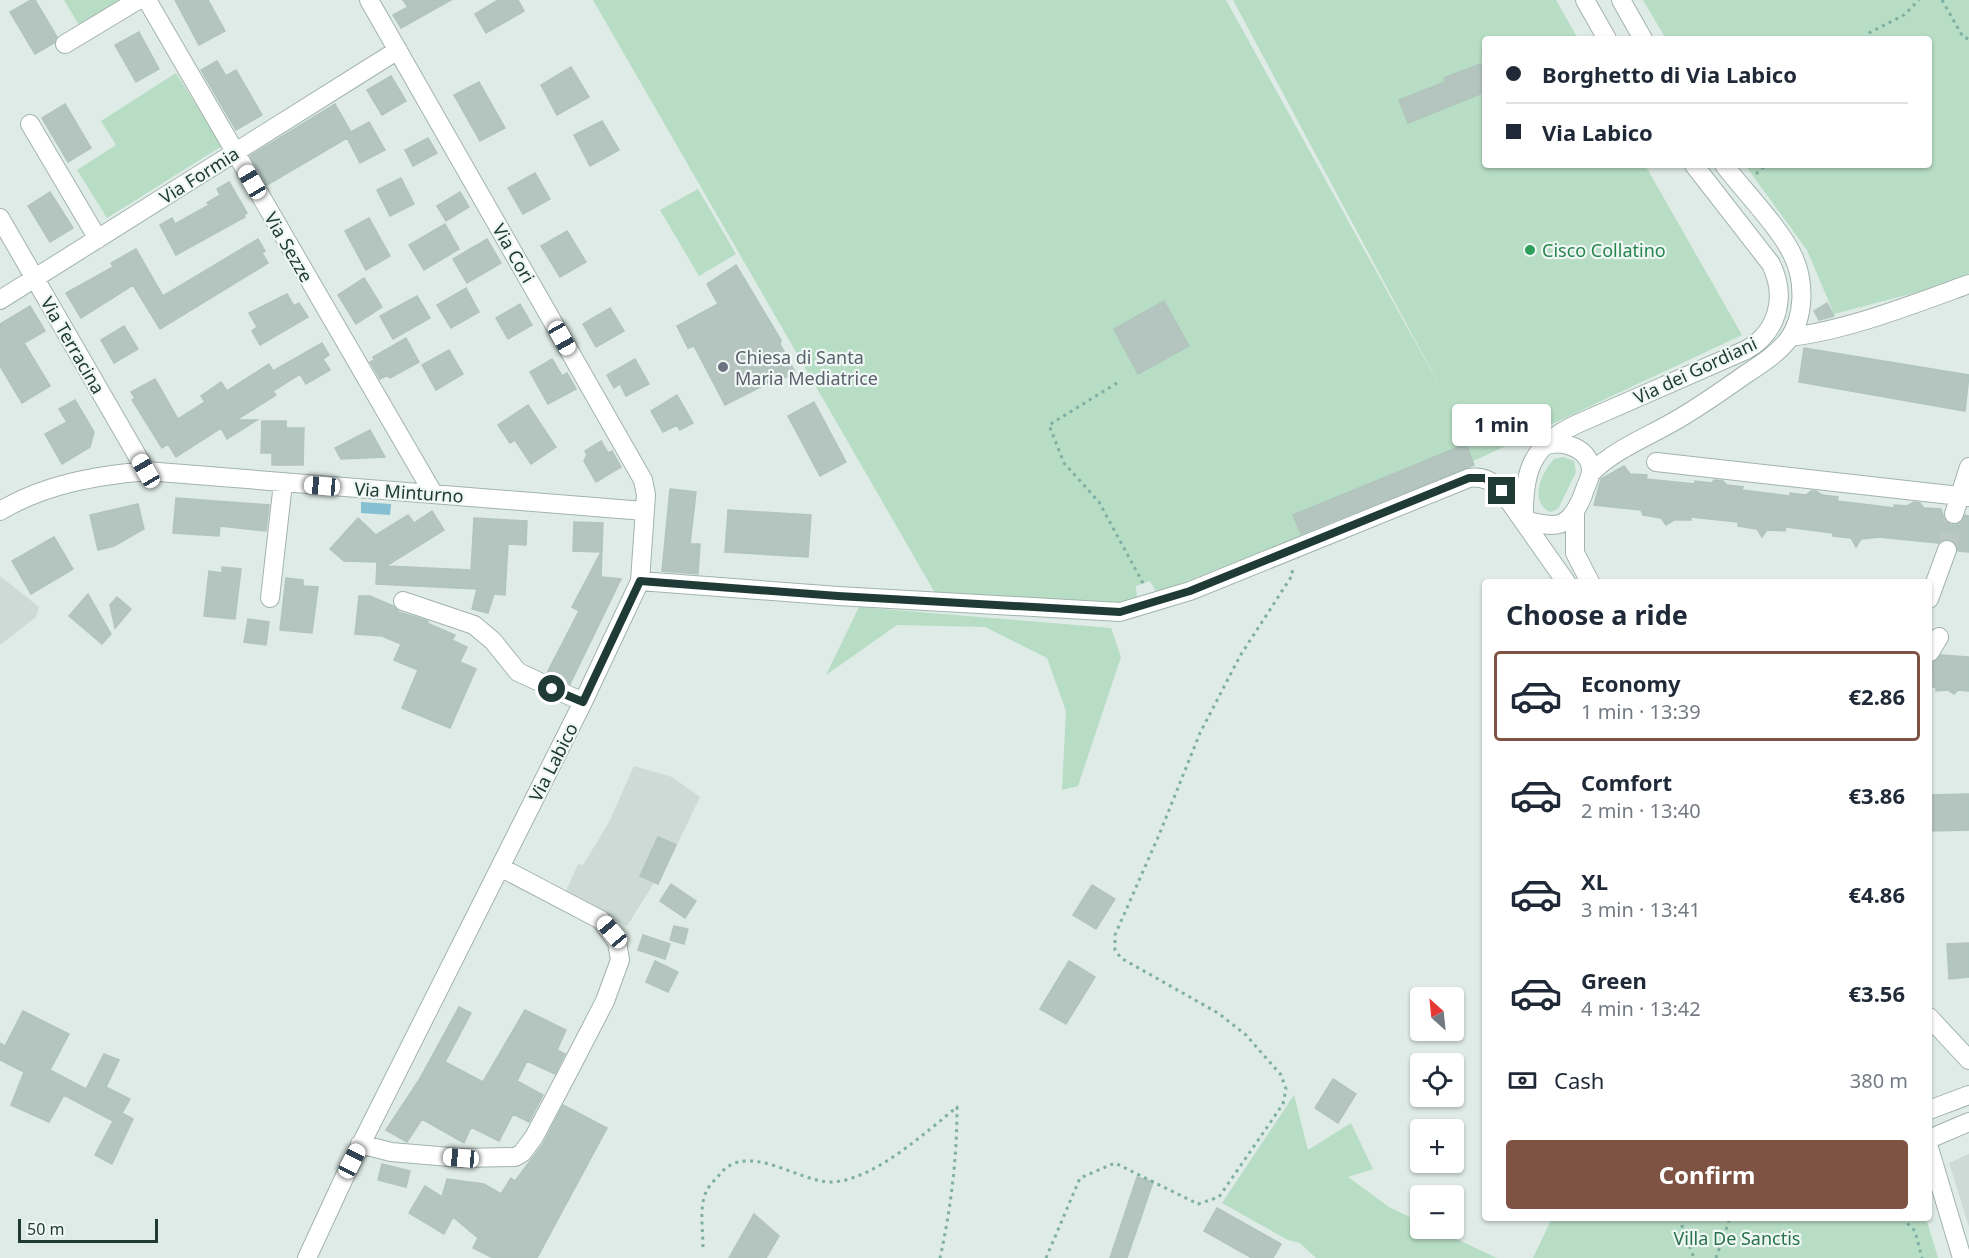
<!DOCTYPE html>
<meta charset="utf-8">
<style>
:root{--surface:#fff;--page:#f6f6f7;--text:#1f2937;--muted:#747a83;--line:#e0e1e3;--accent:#7f5343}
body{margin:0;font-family:"Noto Sans",sans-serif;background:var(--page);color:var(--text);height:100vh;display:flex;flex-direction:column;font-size:22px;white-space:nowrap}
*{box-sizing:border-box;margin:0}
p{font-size:20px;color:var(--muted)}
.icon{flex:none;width:33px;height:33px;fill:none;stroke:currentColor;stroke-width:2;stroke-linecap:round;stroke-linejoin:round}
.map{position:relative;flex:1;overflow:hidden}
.sheet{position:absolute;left:1482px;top:579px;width:450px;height:642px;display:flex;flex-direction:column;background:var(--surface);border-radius:6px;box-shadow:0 2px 4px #0004}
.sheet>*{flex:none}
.hud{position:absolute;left:1482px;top:36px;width:450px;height:132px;border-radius:6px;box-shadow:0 2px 4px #0004;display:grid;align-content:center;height:132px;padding:0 24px;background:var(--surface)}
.needle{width:39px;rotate:333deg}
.buttons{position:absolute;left:1410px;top:987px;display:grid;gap:12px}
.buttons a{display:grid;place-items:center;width:54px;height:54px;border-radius:6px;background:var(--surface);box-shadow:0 2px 4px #0004;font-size:30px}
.scale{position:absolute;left:18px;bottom:15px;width:140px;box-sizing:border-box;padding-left:6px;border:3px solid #203b35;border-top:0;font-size:16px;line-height:21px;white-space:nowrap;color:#203b35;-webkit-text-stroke:4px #eff7f4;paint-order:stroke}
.end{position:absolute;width:27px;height:27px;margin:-14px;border:8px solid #203b35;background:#fff;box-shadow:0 0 0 3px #fff}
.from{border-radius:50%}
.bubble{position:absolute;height:42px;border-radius:6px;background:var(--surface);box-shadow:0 2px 4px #0004;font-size:20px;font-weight:700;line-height:42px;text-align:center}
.car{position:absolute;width:18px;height:36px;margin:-18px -9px;border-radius:8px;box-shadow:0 0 4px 2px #0007;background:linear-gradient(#fff 24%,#345 0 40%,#fff 0 76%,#345 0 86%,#fff 0)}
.hud b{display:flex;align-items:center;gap:21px;height:57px;font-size:22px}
.hud b+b{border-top:2px solid var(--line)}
.hud i{width:15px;height:15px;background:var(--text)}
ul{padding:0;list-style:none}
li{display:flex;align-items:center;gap:18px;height:90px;margin:0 12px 9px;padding:0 12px;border:3px solid transparent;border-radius:6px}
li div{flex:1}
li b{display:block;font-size:22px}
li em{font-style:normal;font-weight:700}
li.active{border-color:var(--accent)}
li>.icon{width:54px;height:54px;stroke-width:1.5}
h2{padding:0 24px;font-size:27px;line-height:72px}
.pay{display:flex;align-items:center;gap:15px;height:66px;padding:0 24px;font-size:22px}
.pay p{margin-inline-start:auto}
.primary-button{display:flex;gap:12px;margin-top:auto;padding:12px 24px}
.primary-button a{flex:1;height:69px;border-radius:6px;background:var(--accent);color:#fff;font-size:24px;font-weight:700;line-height:69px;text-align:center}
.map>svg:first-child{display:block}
</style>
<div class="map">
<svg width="1969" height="1258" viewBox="0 0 1969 1258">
<rect width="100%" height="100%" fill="#dfebe6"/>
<!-- built -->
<path fill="#cddad5" d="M0,576L39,607L36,617L0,645Z
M634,766L672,777L700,797L658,884L654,883L627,926L584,905L566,891L578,864L583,865L609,822Z
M1969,1154V1227L1949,1163Z"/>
<!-- green -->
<path fill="#b7ddc4" d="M64,0H123L79,25Z
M593,0H1226L1444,394L1233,0H1556L1578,39H1485V165H1645L1742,335L1480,458L1293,539L1157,593L1150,581L1136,586L1137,598L1112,605L935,593Z
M1643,0H1969V273L1918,292L1834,314L1807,250L1745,165H1929V39H1666Z
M176,73L222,146L107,218L77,170L116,145L101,121Z
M698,189L736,254L699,276L660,210Z
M1563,457L1574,461L1576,472L1559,507L1556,510L1550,512C1528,501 1542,472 1554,459Z
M859,607L1111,628L1121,657L1078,786L1062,790L1066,711L1047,658L985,627L897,625L826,675Z
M1294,1095L1308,1150L1351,1123L1373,1169L1348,1177L1389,1207L1420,1222V1228L1435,1229L1497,1258H1316L1300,1243L1288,1240L1222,1203Z
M1552,1218H1926L1938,1258H1533Z"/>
<!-- water -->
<path fill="#85c0d2" d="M361,502L391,504L390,515L361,513Z"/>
<!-- building -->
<path fill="#b4c5bf" stroke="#b1c4be" stroke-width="1.5" d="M31,0H35L57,37L54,43L35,54L10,12Z
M175,0H208L225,31L199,45Z
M403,0H451L401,28L393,15L408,7Z
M498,0H518L524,11L486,33L475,14Z
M139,32L159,69L136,82L115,45Z
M217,61L226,76L236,70L262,115L236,130L201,70Z
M1480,64L1485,77V92L1408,123L1399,100L1445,82L1444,78Z
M571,67L589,97L557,115L541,85Z
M391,76L406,101L382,115L367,90Z
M479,82L505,128L480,141L454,95Z
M65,104L91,148L68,162L42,118Z
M335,104L351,132L369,122L385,150L360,163L347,138L267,185L250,156Z
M602,121L619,150L590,166L574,135Z
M428,138L437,153L413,166L405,150Z
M535,173L550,199L523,214L508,188Z
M401,178L414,204L390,216L377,190Z
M229,182L247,213L244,215L245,217L176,255L160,225L172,218L175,224L209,205L207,203L220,195L217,189Z
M50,192L73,228L50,242L28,206Z
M460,192L469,207L446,221L437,206Z
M369,218L390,256L366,270L345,231Z
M445,224L459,249L424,270L409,245Z
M567,231L586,262L560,277L541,246Z
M258,239L265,251L262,253L268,263L160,329L133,285L81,318L66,293L113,267L111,263L136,249L163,296Z
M487,239L501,263L467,283L453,259Z
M736,265L781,340L780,344L795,372L772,385L770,382L725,405L694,346L688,348L677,326L718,304L707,284Z
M364,278L382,307L356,324L338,295Z
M466,288L479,312L451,328L437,305Z
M287,294L294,306L299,303L308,317L260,345L252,331L257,327L249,313Z
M417,296L430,318L393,339L380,316Z
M1164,301L1189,346L1138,374L1114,329Z
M1827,303L1834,316L1819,320L1814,311Z
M520,304L532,325L508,339L496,318Z
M30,306L45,331L24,343L50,386L22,403L0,366V324Z
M610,308L624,331L596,347L583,324Z
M124,326L138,349L114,363L101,340Z
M406,338L419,362L390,378L388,375L380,379L370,362L374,360L373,357Z
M322,343L329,355L323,359L330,370L306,384L300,374L273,391L276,395L236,420H257L227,439L221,428L176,457L168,444L162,448L132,400L135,398L131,392L155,379L178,419L205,402L201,396L221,382L227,391L269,364L273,371Z
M1804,348L1969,375L1965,411L1799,382Z
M449,350L463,374L436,390L422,365Z
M552,359L562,376L567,373L576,389L548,404L530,372Z
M635,359L649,384L626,396L620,384L614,388L607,375Z
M677,395L693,423L680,430L677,425L663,432L651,411Z
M75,400L94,432L90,447L62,464L45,434L67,422L59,409Z
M814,402L846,462L820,476L788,416Z
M528,405L556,447L531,464L515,440L510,443L498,425Z
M262,421H286V428H304L303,465H272V453H261Z
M370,430L385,457L341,459L335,448Z
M601,441L608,453L612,451L621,467L596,482L584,461L587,455L585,451Z
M1466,444L1474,465L1301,534L1293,515Z
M1624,466L1630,474L1647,475L1646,479L1695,484V481L1712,483L1714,480L1723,481L1727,485L1743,487L1742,490L1790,496V493L1806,495L1811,491H1816L1822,495L1838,497L1837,501L1895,508L1894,505L1907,506L1914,502L1920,503L1924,508L1941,509L1945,521L1951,525H1957L1965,515L1969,516V552L1958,551L1955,542L1946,539L1938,543L1879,537L1861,539L1856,547L1851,538L1833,536V533L1786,527L1785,531L1767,530L1762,537L1757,529L1738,526V522L1691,517V520H1674L1666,525L1661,518L1643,515L1641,510L1594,505L1601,479Z
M670,489L696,492L690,544H700L698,574L662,571Z
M176,498L269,505L266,531L220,526L219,536L173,533Z
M138,504L144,529L114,546L98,550L90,515Z
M728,510L811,515L808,557L725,552Z
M432,511L444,530L386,566L470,570L471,572L474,518L527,521L526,545L508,544L505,595L494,594L488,613L472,609L477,589L376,584L377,562L344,561L330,549L358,518L376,535L408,515L414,523Z
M574,522L603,523L601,577L621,579L570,684L547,673L579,611L572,607L601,552L573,551Z
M54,537L73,569L31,594L12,561Z
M222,567L241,569L235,619L204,616L209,571L222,573Z
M286,578L303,580V586L318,587L312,633L280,630Z
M88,594L111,634L102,644L69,616Z
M359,596H370L393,606L399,612L428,621L427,623L455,635L452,640L467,647L460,662L476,669L450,728L402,708L418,670L394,660L401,644L382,636L355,634Z
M117,597L131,609L115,628L110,605Z
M248,619L269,622L266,645L244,642Z
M1941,655L1969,657V691L1958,690L1954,694L1948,690L1936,691V687H1930L1932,663Z
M1969,794V830L1929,831V795Z
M658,837L676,845L658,884L640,876Z
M671,884L696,901L685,918L660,901Z
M1092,885L1115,899L1096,929L1073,915Z
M674,926L688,929L684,944L670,940Z
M643,935L670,944L665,959L638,950Z
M1969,943V977L1949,979L1947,944Z
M655,961L678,972L668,992L646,982Z
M1069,961L1095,977L1066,1024L1040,1009Z
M459,1007L471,1013L445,1062L483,1082L525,1010L566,1030L557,1050L565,1054L555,1074L527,1061L517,1081L543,1095L529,1122L513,1114L499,1141L471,1127L464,1143L422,1119L407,1142L386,1130L419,1080Z
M23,1011L69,1034L50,1070L86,1089L104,1054L119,1060L106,1087L130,1099L122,1113L133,1119L112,1164L95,1155L113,1121L64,1095L49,1122L11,1105L24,1072L0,1060V1043L5,1046Z
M1333,1079L1356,1094L1338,1123L1315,1108Z
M563,1105L607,1128L537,1258H493L473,1248L478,1238L453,1217L444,1234L409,1213L425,1186L442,1197L447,1179L484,1184L501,1194L511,1178L515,1181L543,1144Z
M382,1164L410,1171L406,1187L378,1180Z
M1137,1177L1153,1182L1127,1258H1110Z
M1217,1208L1281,1244L1273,1258H1252L1204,1231Z
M754,1214L779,1236L766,1258H729Z"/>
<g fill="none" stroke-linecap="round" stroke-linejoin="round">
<!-- minor-tunnel -->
<path stroke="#b9c8c3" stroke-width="18" stroke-dasharray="18 9" stroke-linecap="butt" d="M1947,550L1954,514"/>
<!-- minor casing -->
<g stroke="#a2b3ad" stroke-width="20">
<path id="minor" d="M147,0L433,493
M369,0L643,480L646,495L640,581
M1585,0L1607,39
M1621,0L1643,39
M65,44L138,0
M30,124L98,239
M0,218L146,471
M0,300L398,50
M1790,337C1848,330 1914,304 1969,284
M1656,462L1969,497
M1591,473C1614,450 1645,438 1673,422C1698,408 1722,391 1746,374C1760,365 1777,354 1788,340C1805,317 1805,281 1793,256C1781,229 1744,191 1724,165
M0,511C45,484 95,476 146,471L644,511
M1575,514V553L1590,582
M1954,514L1969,467
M1524,520C1523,472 1531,445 1577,424L1746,350C1778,332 1787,297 1771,264L1694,165
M1524,520C1557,529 1569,529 1583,495C1585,487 1592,476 1591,468C1588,446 1559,439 1542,447
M270,598L283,483
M1929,599L1947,550
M403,601L474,625L493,641L518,672L583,702
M1930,652L1939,637
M1929,1017L1969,1060
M1929,1110L1969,1095
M1929,1139L1969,1122
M360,1144L391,1152L461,1158L515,1157L522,1153L534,1137L573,1063L605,1001L620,960L617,942L601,920L500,867
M1929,1148L1962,1258
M307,1258L344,1178L583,702L640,581L838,596L1120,612L1190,591L1469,478C1483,476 1492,481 1502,491L1566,582"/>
</g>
<!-- path -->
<path stroke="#7eafa3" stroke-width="3" stroke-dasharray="3 4.5" stroke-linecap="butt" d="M1942,0L1963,37L1969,39
M1864,39L1869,33L1904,15L1919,0
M1756,174L1766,165
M1117,383L1049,425L1064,463L1099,502L1144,585
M1679,1218L1694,1258
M1902,1218L1915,1231L1922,1258
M703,1247C703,1230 699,1208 706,1192C709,1185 716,1179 720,1174C747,1140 800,1183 832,1182C874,1180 926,1132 957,1107C957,1158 951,1208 940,1258
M1046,1258L1080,1178L1115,1163L1198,1204L1219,1197L1283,1104L1286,1089L1281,1075L1246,1035L1218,1013L1121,958L1115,950V935L1159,835L1200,733L1240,656L1293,574L1291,568
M1716,1258L1730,1218"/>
<!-- minor -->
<use href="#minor" stroke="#fff" stroke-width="18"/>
</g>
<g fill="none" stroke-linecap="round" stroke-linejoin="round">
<!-- route -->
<path stroke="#203b35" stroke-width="8" d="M552,689L583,702L640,581L838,596L1120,612L1190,591L1469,478H1485L1502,491"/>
</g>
<!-- markers -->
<circle fill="#2e9e5b" stroke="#eff7f4" stroke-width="2" cx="1530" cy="250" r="6"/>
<circle fill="#6b7280" stroke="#eff7f4" stroke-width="2" cx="723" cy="367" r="6"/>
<g text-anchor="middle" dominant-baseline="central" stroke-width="4.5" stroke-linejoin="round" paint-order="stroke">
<!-- street labels -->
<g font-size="18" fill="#203b35" stroke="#eff7f4">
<text transform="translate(199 175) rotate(-32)">Via Formia</text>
<text transform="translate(289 247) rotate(60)">Via Sezze</text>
<text transform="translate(514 253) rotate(60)">Via Cori</text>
<text transform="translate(73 345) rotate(60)">Via Terracina</text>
<text transform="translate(1695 370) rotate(-25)">Via dei Gordiani</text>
<text transform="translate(409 492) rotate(4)">Via Minturno</text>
<text transform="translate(553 762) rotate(-63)">Via Labico</text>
</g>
<!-- leisure labels -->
<g font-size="18" fill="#27864d" stroke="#eff7f4" text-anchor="start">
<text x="1542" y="250">Cisco Collatino</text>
</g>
<!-- worship labels -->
<g font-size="18" fill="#5b616d" stroke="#eff7f4" text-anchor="start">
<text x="735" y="357">Chiesa di Santa<tspan x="735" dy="21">Maria Mediatrice</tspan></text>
</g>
<!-- park labels -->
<g font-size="18" fill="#29724b" stroke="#eff7f4">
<text x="1737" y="1238">Villa De Sanctis</text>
</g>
</g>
</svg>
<div class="buttons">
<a><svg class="needle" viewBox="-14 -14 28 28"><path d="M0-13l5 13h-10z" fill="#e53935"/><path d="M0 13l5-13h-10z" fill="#747a83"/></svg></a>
<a><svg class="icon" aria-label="locate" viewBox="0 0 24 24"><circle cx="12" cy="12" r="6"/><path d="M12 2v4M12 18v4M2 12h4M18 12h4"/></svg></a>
<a>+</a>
<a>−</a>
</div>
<div class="scale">50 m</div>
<i class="end from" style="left:552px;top:689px"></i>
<i class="end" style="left:1502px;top:491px"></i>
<div class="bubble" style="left:1452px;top:404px;width:99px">1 min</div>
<i class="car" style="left:252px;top:182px;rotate:330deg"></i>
<i class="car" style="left:562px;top:338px;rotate:151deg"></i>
<i class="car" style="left:146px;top:471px;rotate:330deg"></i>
<i class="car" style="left:322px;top:486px;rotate:275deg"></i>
<i class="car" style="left:612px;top:932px;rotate:320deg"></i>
<i class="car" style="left:461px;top:1158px;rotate:275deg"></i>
<i class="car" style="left:352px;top:1161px;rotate:27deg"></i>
<div class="hud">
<b><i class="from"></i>Borghetto di Via Labico</b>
<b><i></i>Via Labico</b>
</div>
<section class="sheet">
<h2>Choose a ride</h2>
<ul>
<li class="active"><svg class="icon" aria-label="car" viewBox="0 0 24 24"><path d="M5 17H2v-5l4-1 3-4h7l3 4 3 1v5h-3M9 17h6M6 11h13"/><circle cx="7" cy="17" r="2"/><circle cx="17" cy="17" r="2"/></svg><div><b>Economy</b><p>1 min · 13:39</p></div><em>€2.86</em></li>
<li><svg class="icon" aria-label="car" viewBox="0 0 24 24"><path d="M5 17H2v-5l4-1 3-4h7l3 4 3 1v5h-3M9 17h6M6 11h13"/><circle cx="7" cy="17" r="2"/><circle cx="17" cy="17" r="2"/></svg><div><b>Comfort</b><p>2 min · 13:40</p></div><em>€3.86</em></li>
<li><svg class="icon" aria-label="car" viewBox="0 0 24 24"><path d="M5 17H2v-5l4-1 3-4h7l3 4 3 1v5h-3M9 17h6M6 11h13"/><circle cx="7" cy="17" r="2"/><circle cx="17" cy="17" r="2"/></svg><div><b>XL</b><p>3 min · 13:41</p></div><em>€4.86</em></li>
<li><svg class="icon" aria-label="car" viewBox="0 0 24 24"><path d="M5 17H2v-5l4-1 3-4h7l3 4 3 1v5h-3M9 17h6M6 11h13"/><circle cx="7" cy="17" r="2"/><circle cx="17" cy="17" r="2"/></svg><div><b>Green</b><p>4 min · 13:42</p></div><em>€3.56</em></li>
</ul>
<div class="pay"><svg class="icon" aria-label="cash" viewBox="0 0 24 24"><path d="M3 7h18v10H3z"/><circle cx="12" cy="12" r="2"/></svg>Cash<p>380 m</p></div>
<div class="primary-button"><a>Confirm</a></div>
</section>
</div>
